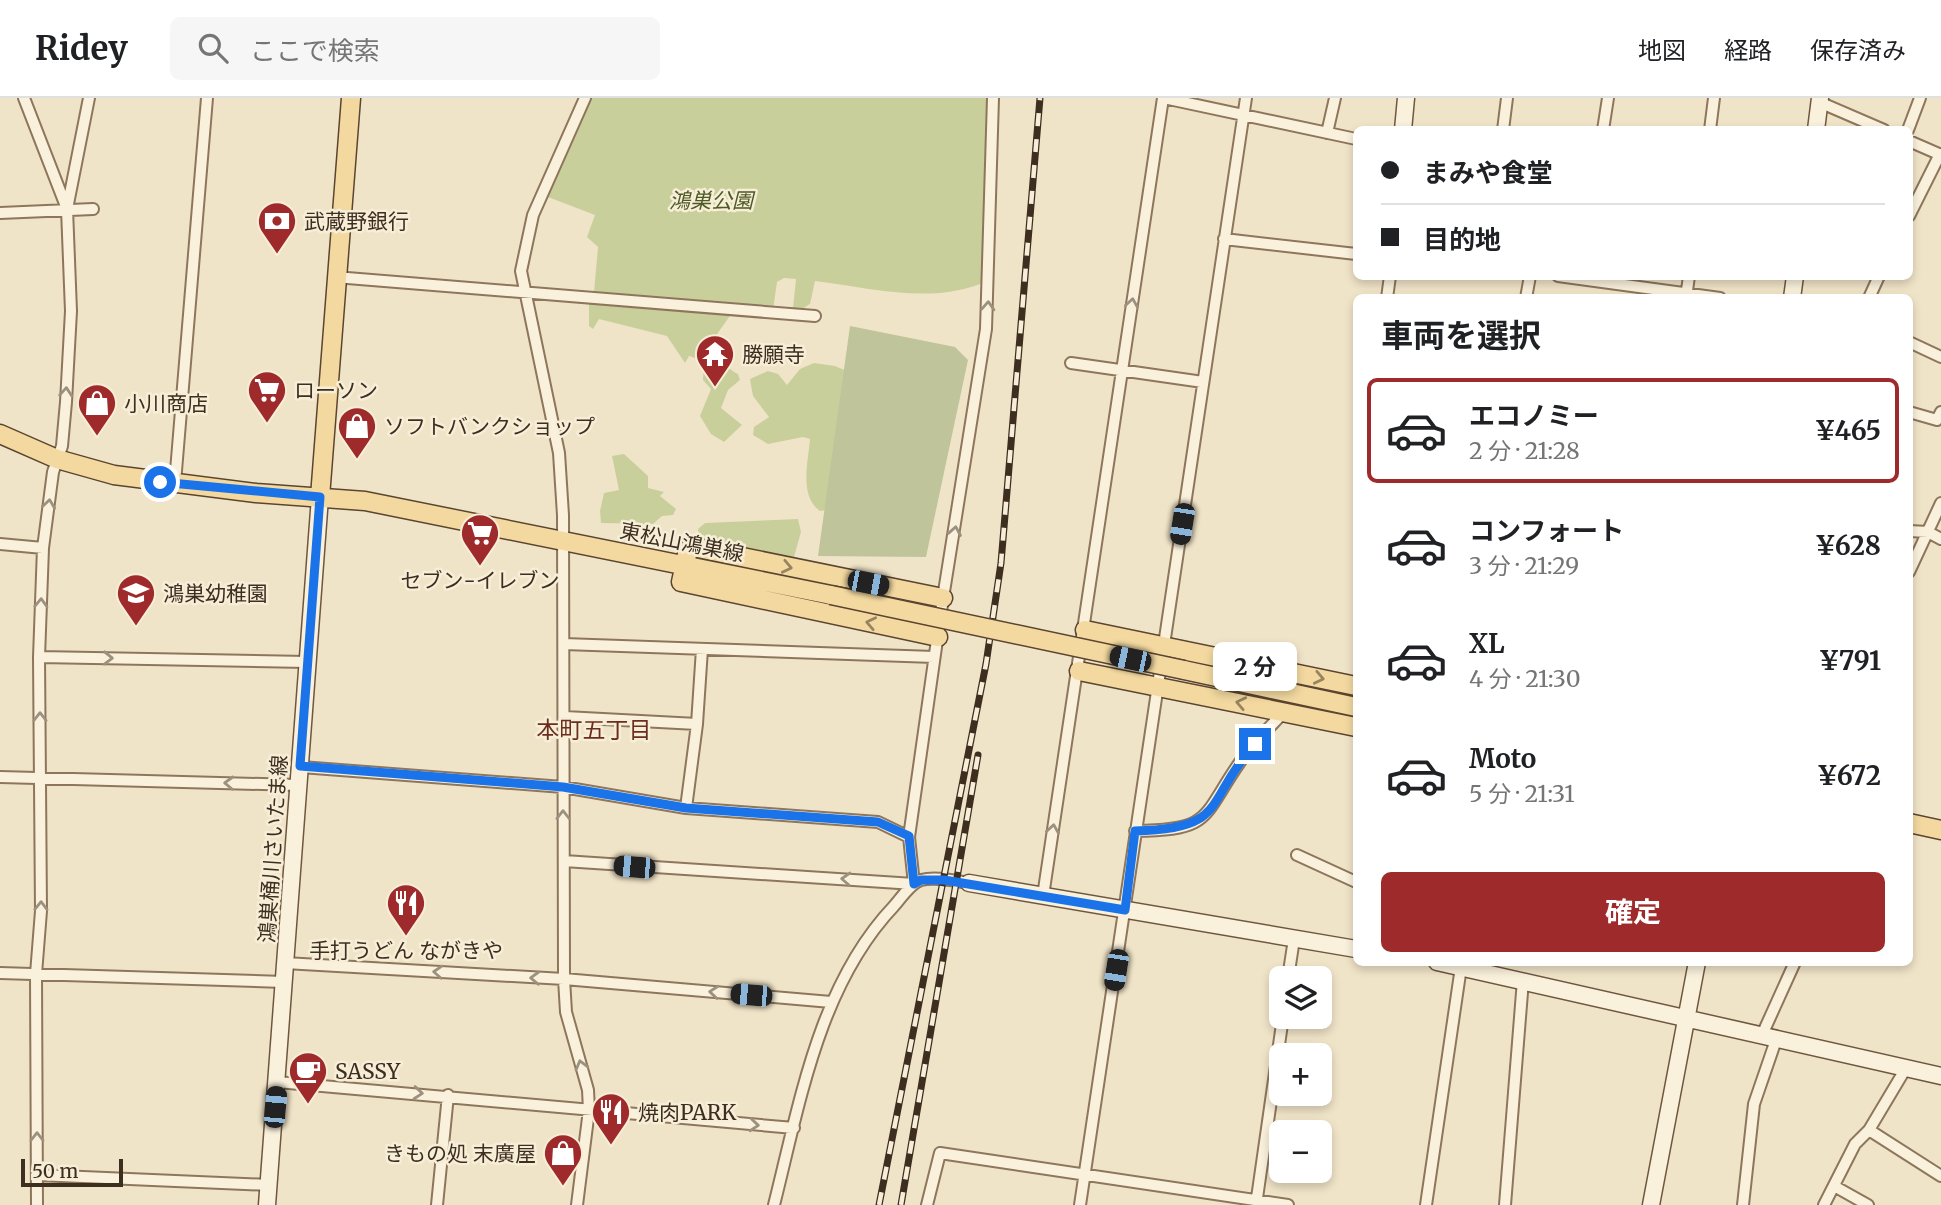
<!DOCTYPE html>
<html lang="ja">
<meta charset="utf-8">
<style>
:root{--surface:#fff;--page:#f6f6f6;--text:#202124;--muted:#757577;--line:#e0e0e0;--accent:#9e2a2b}
body{margin:0;font-family:Merriweather,"Noto Sans JP",serif;background:var(--page);color:var(--text);height:100vh;display:flex;flex-direction:column;font-size:26px;white-space:nowrap}
*{box-sizing:border-box;margin:0}
p{font-size:23px;color:var(--muted)}
.icon{flex:none;width:38px;height:38px;fill:none;stroke:currentColor;stroke-width:2;stroke-linecap:round;stroke-linejoin:round}
.map{position:relative;flex:1;overflow:hidden}
.panel{position:absolute;left:1353px;top:196px;width:560px;height:672px;display:flex;flex-direction:column;background:var(--surface);border-radius:10px;box-shadow:0 4px 10px #0003}
.panel>*{flex:none}
.hud{position:absolute;left:1353px;top:28px;width:560px;height:154px;border-radius:10px;box-shadow:0 4px 10px #0003;display:grid;align-content:center;height:154px;padding:0 28px;background:var(--surface)}
.tools{position:absolute;left:1269px;top:868px;display:grid;gap:14px}
.tools a{display:grid;place-items:center;width:63px;height:63px;border-radius:10px;background:var(--surface);box-shadow:0 4px 10px #0003;font-size:35px}
.scale{position:absolute;left:21px;bottom:18px;width:102px;box-sizing:border-box;padding-left:7px;border:4px solid #3d2e20;border-top:0;font-size:19px;line-height:24px;white-space:nowrap;color:#3d2e20;-webkit-text-stroke:5px #f7eed8;paint-order:stroke}
.end{position:absolute;width:32px;height:32px;margin:-16px;border:9px solid #1a73e8;background:#fff;box-shadow:0 0 0 4px #fff}
.from{border-radius:50%}
.bubble{position:absolute;height:49px;border-radius:10px;background:var(--surface);box-shadow:0 4px 10px #0003;font-size:23px;font-weight:700;line-height:49px;text-align:center}
.car{position:absolute;width:21px;height:42px;margin:-21px -10px;border-radius:9px;box-shadow:0 0 5px 2px #0007;background:linear-gradient(#222 24%,#8ab4d8 0 40%,#222 0 76%,#8ab4d8 0 86%,#222 0)}
.hud b{display:flex;align-items:center;gap:24px;height:66px;font-size:26px}
.hud b+b{border-top:2px solid var(--line)}
.hud i{width:18px;height:18px;background:var(--text)}
ul{padding:0;list-style:none}
li{display:flex;align-items:center;gap:21px;height:105px;margin:0 14px 10px;padding:0 14px;border:4px solid transparent;border-radius:10px}
li div{flex:1}
li b{display:block;font-size:26px}
li em{font-style:normal;font-weight:700}
li.selected{border-color:var(--accent)}
li>.icon{width:63px;height:63px;stroke-width:1.5}
h2{padding:0 28px;font-size:32px;line-height:84px}
.primary-button{display:flex;gap:14px;margin-top:auto;padding:14px 28px}
.primary-button a{flex:1;height:80px;border-radius:10px;background:var(--accent);color:#fff;font-size:28px;font-weight:700;line-height:80px;text-align:center}
header{display:flex;align-items:center;gap:42px;box-sizing:border-box;height:98px;padding:0 35px;background:var(--surface);border-bottom:2px solid var(--line)}
header strong{font-size:33px}
nav{display:flex;gap:38px;margin-inline-start:auto;font-size:24px}
.search{width:490px;height:63px;background:var(--page);display:flex;align-items:center;gap:18px;box-sizing:border-box;padding:0 24px;border-radius:10px;color:var(--muted);font-size:26px}
.map>svg:first-child{display:block}
</style>
<header>
<strong>Ridey</strong>
<div class="search"><svg class="icon" aria-label="search" viewBox="0 0 24 24"><circle cx="10" cy="10" r="6"/><path d="M15 15l6 6"/></svg>ここで検索</div>
<nav><a>地図</a><a>経路</a><a>保存済み</a></nav>
</header>
<div class="map">
<svg width="1941" height="1107" viewBox="0 0 1941 1107">
<rect width="100%" height="100%" fill="#f0e4c8"/>
<!-- green -->
<path fill="#c9cf9b" d="M591,0H991L989,182C936,208 872,190 815,183L810,206L802,211L793,210L796,181L784,180L777,184L773,212L594,194L598,149L587,139L595,117L548,99Z
M589,203L731,216C727,223 719,232 715,240C710,254 727,271 738,276L740,282L728,292L721,310L742,327L724,344L711,336L700,318L711,291L703,282L704,263L689,258L685,265L667,238L599,221L593,231L589,228Z
M814,265L835,268L854,276L834,411L820,413C799,398 808,365 810,341L803,339L768,346L753,337L754,329L769,319L753,298L750,281L768,273L778,276L787,287L800,271Z
M624,356L648,378V390L664,394L660,398L676,411L673,417L662,418L653,426L601,425L600,413L604,395L619,392L612,358Z
M798,421L801,434L794,459L699,440L698,431L705,425Z"/>
<!-- cemetery -->
<path fill="#bfc49a" d="M850,228L955,249L968,262L926,459L818,458Z"/>
<g fill="none" stroke-linecap="round" stroke-linejoin="round">
<!-- street casing -->
<g stroke="#8d765c" stroke-width="14">
<path id="street" d="M24,0L67,111
M1164,0L1356,41
M1819,4L1884,32
M1503,32L1507,0
M1603,32L1608,0
M1710,32L1714,0
M1908,32L1920,0
M1327,35L1335,0
M1909,43L1941,57
M0,115L93,111
M1909,118L1940,56
M1224,141L1356,156
M1558,178L1720,200
M335,179L815,218
M1387,200L1390,178
M1526,200L1530,178
M1686,200L1689,178
M1869,200L1879,178
M1909,244L1941,259
M1071,265L1203,284
M1909,314L1937,322L1941,314
M175,385L207,0
M1909,433L1928,434L1941,441
M0,446L43,450
M1909,474L1941,405
M564,546L934,559
M39,559L307,564
M565,619L697,626
M301,669L563,689L686,710L878,724L909,739
M0,679L297,687
M686,710L697,626L702,551
M1135,733C1213,732 1201,720 1240,664C1252,646 1269,630 1284,614
M1297,757L1356,784
M564,763L914,786
M914,786L909,739L943,500L986,231L993,0
M1043,798L1163,0
M285,865L564,881L831,904
M0,875L284,884
M1288,880L1294,841
M1762,937L1795,864
M277,984L794,1030
M1869,1032L1941,1078
M37,1077L269,1087
M1834,1088L1868,1107
M37,1107L36,876L41,813L39,559L43,450L53,374L62,348L66,304L71,213L67,111L89,0
M437,1107L448,997
M577,1107L589,1012L588,992L566,914L564,881L563,417L559,355L521,173L533,117L585,0
M774,1107C800,1004 819,887 894,808C901,800 911,785 921,782C936,778 955,783 969,785
M927,1107L940,1055L1288,1107
M1080,1107L1246,0
M1256,1107L1283,919
M1426,1107L1461,869
M1505,1107L1523,882
M1743,1107L1754,1006L1776,942
M1824,1107L1855,1046L1869,1032L1906,970"/>
</g>
<!-- secondary casing -->
<g stroke="#6f573f" stroke-width="19">
<path id="secondary" d="M1403,32L1406,0
M1816,32L1820,0
M1792,200L1795,178
M969,785L1356,851
M1437,864L1941,978
M267,1107L320,399
M1651,1107L1697,864"/>
</g>
<!-- primary casing -->
<g stroke="#5b4430" stroke-width="21">
<path id="primary" d="M0,336L57,361L114,377L256,395L365,403L831,497
M320,399L351,0
M1085,532L1356,588
M938,539L681,484L688,452L693,449L943,500
M1184,572L1356,609
M1079,573L1356,629
M1909,725L1941,732"/>
</g>
<!-- street -->
<use href="#street" stroke="#faf1dc" stroke-width="10"/>
<!-- secondary -->
<use href="#secondary" stroke="#faf1dc" stroke-width="16"/>
<!-- primary -->
<use href="#primary" stroke="#f3d9a0" stroke-width="18"/>
<!-- rail casing -->
<g stroke="#3d2e20" stroke-width="7">
<path id="rail" d="M879,1107L986,566L1001,465L1040,0
M901,1107L978,657"/>
</g>
<!-- rail -->
<use href="#rail" stroke="#f7eed8" stroke-width="4.5" stroke-dasharray="13" stroke-linecap="butt"/>
<!-- primary-bridge casing -->
<g stroke="#5b4430" stroke-width="21" stroke-linecap="butt">
<path id="primary-bridge" d="M831,497L1184,572"/>
</g>
<!-- primary-bridge -->
<use href="#primary-bridge" stroke="#f3d9a0" stroke-width="18"/>
</g>
<!-- one-way arrows -->
<defs><path id="oneway-chevron" d="M-2-3.5L2.5 0L-2 3.5" fill="none" stroke-width="1.6" stroke-linecap="round" stroke-linejoin="round" transform="scale(1.75)"/></defs>
<g stroke="#9c907e">
<use href="#oneway-chevron" transform="translate(1132 205) rotate(-81)"/>
<use href="#oneway-chevron" transform="translate(988 208) rotate(-87)"/>
<use href="#oneway-chevron" transform="translate(66 294) rotate(-86)"/>
<use href="#oneway-chevron" transform="translate(49 406) rotate(-82)"/>
<use href="#oneway-chevron" transform="translate(955 433) rotate(-80)"/>
<use href="#oneway-chevron" transform="translate(41 505) rotate(-88)"/>
<use href="#oneway-chevron" transform="translate(108 560) rotate(1)"/>
<use href="#oneway-chevron" transform="translate(40 619) rotate(-90)"/>
<use href="#oneway-chevron" transform="translate(229 685) rotate(-178)"/>
<use href="#oneway-chevron" transform="translate(563 717) rotate(-90)"/>
<use href="#oneway-chevron" transform="translate(1053 731) rotate(-81)"/>
<use href="#oneway-chevron" transform="translate(846 781) rotate(-177)"/>
<use href="#oneway-chevron" transform="translate(41 808) rotate(-89)"/>
<use href="#oneway-chevron" transform="translate(438 874) rotate(-177)"/>
<use href="#oneway-chevron" transform="translate(535 880) rotate(-178)"/>
<use href="#oneway-chevron" transform="translate(714 894) rotate(-175)"/>
<use href="#oneway-chevron" transform="translate(581 967) rotate(-105)"/>
<use href="#oneway-chevron" transform="translate(418 995) rotate(5)"/>
<use href="#oneway-chevron" transform="translate(754 1027) rotate(5)"/>
<use href="#oneway-chevron" transform="translate(37 1039) rotate(-90)"/>
</g>
<g stroke="#988460">
<use href="#oneway-chevron" transform="translate(787 469) rotate(12)"/>
<use href="#oneway-chevron" transform="translate(871 525) rotate(-168)"/>
<use href="#oneway-chevron" transform="translate(1319 580) rotate(12)"/>
<use href="#oneway-chevron" transform="translate(1241 605) rotate(-168)"/>
</g>
<g fill="none" stroke-linecap="round" stroke-linejoin="round">
<!-- route -->
<path stroke="#1a73e8" stroke-width="9" d="M160,384L320,399L300,668L563,689L686,710L878,724L909,738L914,786L921,782H944L1125,812L1135,733C1229,731 1204,703 1255,646"/>
</g>
<!-- icons -->
<defs>
<g id="bank-pin" transform="scale(2.0125)"><path d="M0 17L-7.5 6A9.5 9.5 0 1 1 7.5 6Z" fill="#9e2a2b" stroke="#f7eed8"/><path d="M-6-4H6V4H-6ZM0-2.3a2.3 2.3 0 1 0 0 4.6a2.3 2.3 0 1 0 0-4.6Z" fill="#fff"/></g>
<g id="temple-pin" transform="scale(2.0125)"><path d="M0 17L-7.5 6A9.5 9.5 0 1 1 7.5 6Z" fill="#9e2a2b" stroke="#f7eed8"/><path d="M0-6L5-2H3V0L6.5 2.5H4V6H1.5V3h-3V6H-4V2.5H-6.5L-3 0V-2H-5Z" fill="#fff"/></g>
<g id="supermarket-pin" transform="scale(2.0125)"><path d="M0 17L-7.5 6A9.5 9.5 0 1 1 7.5 6Z" fill="#9e2a2b" stroke="#f7eed8"/><path d="M-6-5.5h2.5l.6 2H6L4.5 2H-2.5L-4.4-4H-6ZM-1.5 3.2a1.3 1.3 0 1 0 .1 0ZM3 3.2a1.3 1.3 0 1 0 .1 0Z" fill="#fff"/></g>
<g id="shop-pin" transform="scale(2.0125)"><path d="M0 17L-7.5 6A9.5 9.5 0 1 1 7.5 6Z" fill="#9e2a2b" stroke="#f7eed8"/><path d="M-5-2.5h2.3a2.7 3.5 0 0 1 5.4 0H5L5.5 6h-11ZM-1.5-2.5h3a1.5 2.3 0 0 0-3 0Z" fill="#fff"/></g>
<g id="school-pin" transform="scale(2.0125)"><path d="M0 17L-7.5 6A9.5 9.5 0 1 1 7.5 6Z" fill="#9e2a2b" stroke="#f7eed8"/><path d="M0-5L7-2L0 1L-7-2ZM-4 1L0 2.5L4 1V4Q0 6-4 4Z" fill="#fff"/></g>
<g id="restaurant-pin" transform="scale(2.0125)"><path d="M0 17L-7.5 6A9.5 9.5 0 1 1 7.5 6Z" fill="#9e2a2b" stroke="#f7eed8"/><path d="M-5-6h1v4h1v-4h1v4h1v-4h1v5L-1.5 .5V6h-2V.5L-5-1ZM5-6V6H3V1.5H1.5Q1.5-4 5-6Z" fill="#fff"/></g>
<g id="cafe-pin" transform="scale(2.0125)"><path d="M0 17L-7.5 6A9.5 9.5 0 1 1 7.5 6Z" fill="#9e2a2b" stroke="#f7eed8"/><path d="M-5.5-4.5H6V0H3Q3 3.5 0 3.5H-2.5Q-5.5 3.5-5.5 0ZM3-3.2v2h1.7v-2ZM-6 4.5H4V6H-6Z" fill="#fff"/></g>
</defs>
<g fill-rule="evenodd">
<use href="#bank-pin" x="277" y="123"/>
<use href="#temple-pin" x="715" y="256"/>
<use href="#supermarket-pin" x="267" y="292"/>
<use href="#shop-pin" x="97" y="305"/>
<use href="#shop-pin" x="357" y="328"/>
<use href="#supermarket-pin" x="480" y="435"/>
<use href="#school-pin" x="136" y="495"/>
<use href="#restaurant-pin" x="406" y="805"/>
<use href="#cafe-pin" x="308" y="973"/>
<use href="#restaurant-pin" x="611" y="1014"/>
<use href="#shop-pin" x="563" y="1055"/>
</g>
<g text-anchor="middle" dominant-baseline="central" stroke-width="5" stroke-linejoin="round" paint-order="stroke">
<!-- park labels -->
<g font-size="21" font-style="italic" fill="#4d5a26" stroke="#f7eed8">
<text x="711" y="102">鴻巣公園</text>
</g>
<!-- poi labels -->
<g font-size="21" fill="#3d2e20" stroke="#f7eed8" text-anchor="start">
<text x="304" y="123">武蔵野銀行</text>
<text x="742" y="256">勝願寺</text>
<text x="294" y="292">ローソン</text>
<text x="124" y="305">小川商店</text>
<text x="384" y="328">ソフトバンクショップ</text>
<text x="480" y="482" text-anchor="middle">セブン-イレブン</text>
<text x="163" y="495">鴻巣幼稚園</text>
<text x="406" y="852" text-anchor="middle">手打うどん ながきや</text>
<text x="335" y="973">SASSY</text>
<text x="638" y="1014">焼肉PARK</text>
<text x="536" y="1055" text-anchor="end">きもの処 末廣屋</text>
</g>
<!-- street labels -->
<g font-size="21" fill="#3d2e20" stroke="#f7eed8">
<text transform="translate(682 444) rotate(11)">東松山鴻巣線</text>
<text transform="translate(273 751) rotate(-86)">鴻巣桶川さいたま線</text>
</g>
<!-- neighbourhood labels -->
<g font-size="23" fill="#6b2e1e" stroke="#f7eed8">
<text x="594" y="631">本町五丁目</text>
</g>
</g>
</svg>
<div class="tools">
<a><svg class="icon" aria-label="layers" viewBox="0 0 24 24"><path d="M12 4l9 5-9 5-9-5zM3 14l9 5 9-5"/></svg></a>
<a>+</a>
<a>−</a>
</div>
<div class="scale">50 m</div>
<i class="end from" style="left:160px;top:384px"></i>
<i class="end" style="left:1255px;top:646px"></i>
<div class="bubble" style="left:1213px;top:544px;width:84px">2 分</div>
<i class="car" style="left:1182px;top:426px;rotate:189deg"></i>
<i class="car" style="left:868px;top:485px;rotate:101deg"></i>
<i class="car" style="left:1130px;top:561px;rotate:282deg"></i>
<i class="car" style="left:634px;top:769px;rotate:275deg"></i>
<i class="car" style="left:1116px;top:872px;rotate:189deg"></i>
<i class="car" style="left:751px;top:897px;rotate:275deg"></i>
<i class="car" style="left:275px;top:1009px;rotate:5deg"></i>
<div class="hud">
<b><i class="from"></i>まみや食堂</b>
<b><i></i>目的地</b>
</div>
<section class="panel">
<h2>車両を選択</h2>
<ul>
<li class="selected"><svg class="icon" aria-label="car" viewBox="0 0 24 24"><path d="M5 17H2v-5l4-1 3-4h7l3 4 3 1v5h-3M9 17h6M6 11h13"/><circle cx="7" cy="17" r="2"/><circle cx="17" cy="17" r="2"/></svg><div><b>エコノミー</b><p>2 分 · 21:28</p></div><em>¥465</em></li>
<li><svg class="icon" aria-label="car" viewBox="0 0 24 24"><path d="M5 17H2v-5l4-1 3-4h7l3 4 3 1v5h-3M9 17h6M6 11h13"/><circle cx="7" cy="17" r="2"/><circle cx="17" cy="17" r="2"/></svg><div><b>コンフォート</b><p>3 分 · 21:29</p></div><em>¥628</em></li>
<li><svg class="icon" aria-label="car" viewBox="0 0 24 24"><path d="M5 17H2v-5l4-1 3-4h7l3 4 3 1v5h-3M9 17h6M6 11h13"/><circle cx="7" cy="17" r="2"/><circle cx="17" cy="17" r="2"/></svg><div><b>XL</b><p>4 分 · 21:30</p></div><em>¥791</em></li>
<li><svg class="icon" aria-label="car" viewBox="0 0 24 24"><path d="M5 17H2v-5l4-1 3-4h7l3 4 3 1v5h-3M9 17h6M6 11h13"/><circle cx="7" cy="17" r="2"/><circle cx="17" cy="17" r="2"/></svg><div><b>Moto</b><p>5 分 · 21:31</p></div><em>¥672</em></li>
</ul>
<div class="primary-button"><a>確定</a></div>
</section>
</div>
